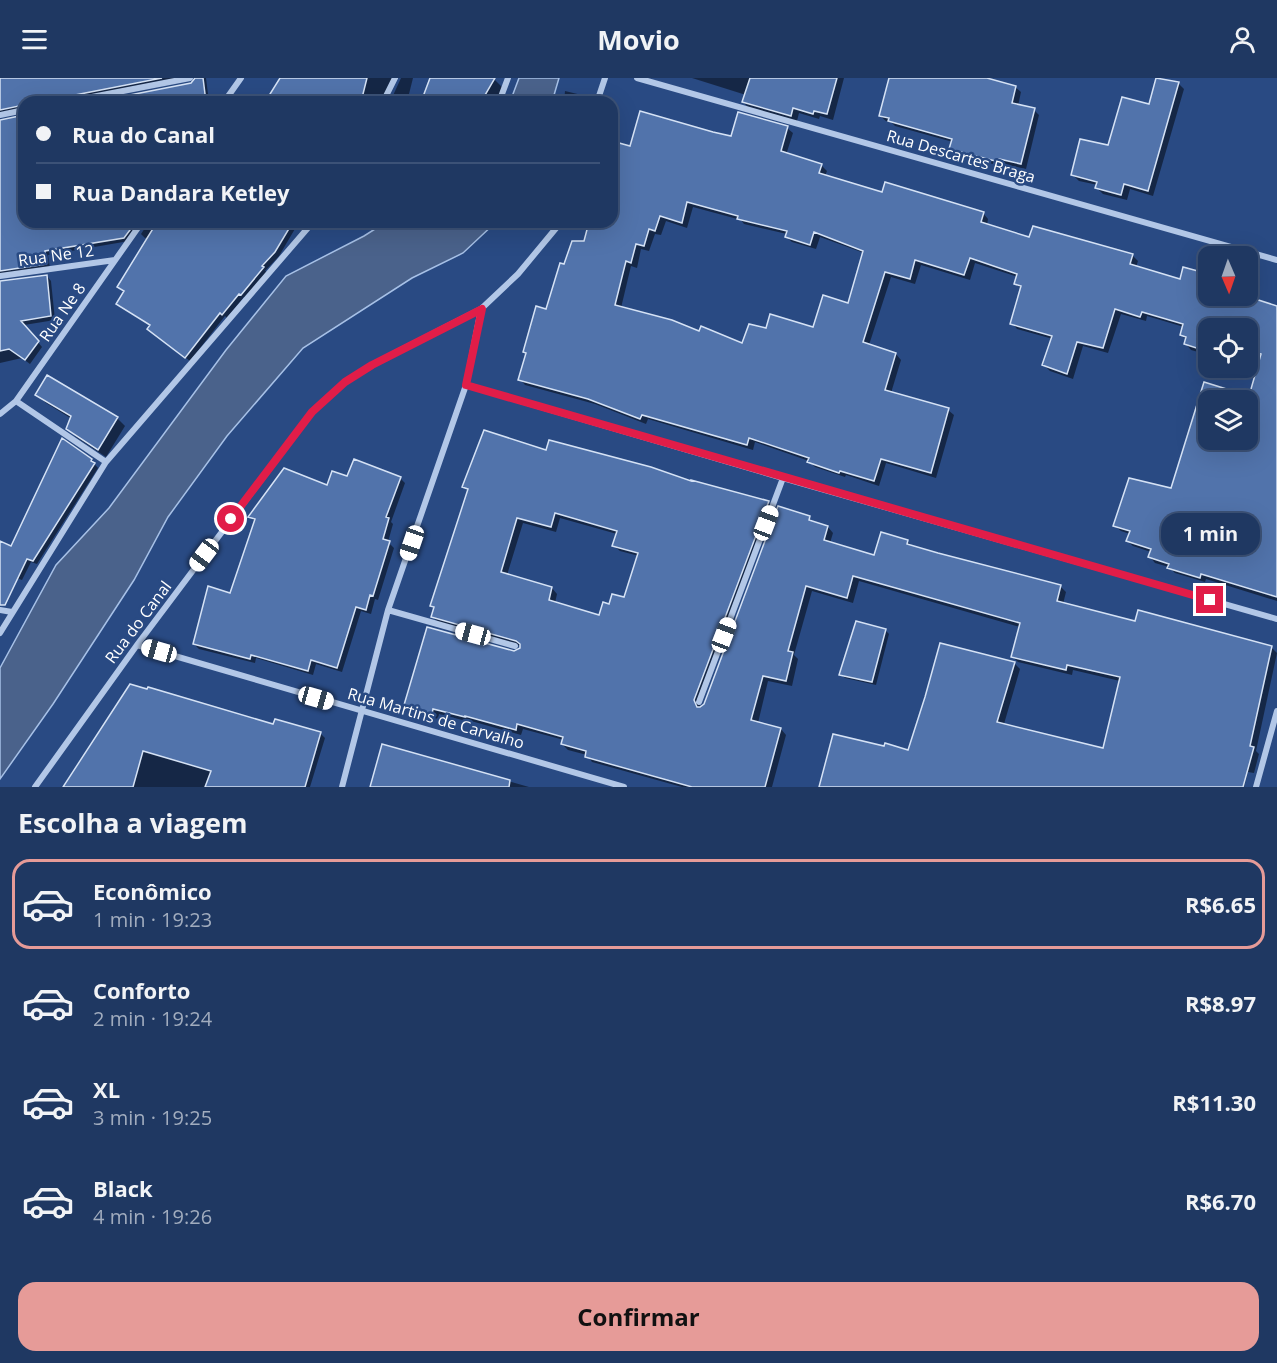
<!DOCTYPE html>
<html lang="pt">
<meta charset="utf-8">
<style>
:root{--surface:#1f3862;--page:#2c436b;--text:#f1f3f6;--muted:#a1acbe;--line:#3c5277;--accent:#e69b98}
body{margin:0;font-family:"Open Sans",sans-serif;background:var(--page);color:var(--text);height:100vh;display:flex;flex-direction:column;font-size:22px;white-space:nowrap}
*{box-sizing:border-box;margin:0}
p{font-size:20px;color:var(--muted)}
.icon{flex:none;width:33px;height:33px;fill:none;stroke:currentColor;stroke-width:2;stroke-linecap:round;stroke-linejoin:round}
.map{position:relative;height:709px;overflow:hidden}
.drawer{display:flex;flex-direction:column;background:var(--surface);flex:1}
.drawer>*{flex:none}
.guide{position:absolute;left:18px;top:18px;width:600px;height:132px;border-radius:18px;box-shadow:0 6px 24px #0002,0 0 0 2px var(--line);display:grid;align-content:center;height:132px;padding:0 18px;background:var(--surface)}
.needle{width:39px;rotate:178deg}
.tools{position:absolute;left:1198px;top:168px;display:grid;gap:12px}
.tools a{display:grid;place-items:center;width:60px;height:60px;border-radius:12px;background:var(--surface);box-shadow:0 6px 24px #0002,0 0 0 2px var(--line);font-size:30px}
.end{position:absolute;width:27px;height:27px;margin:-14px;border:8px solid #e11d48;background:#fff;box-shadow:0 0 0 3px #fff}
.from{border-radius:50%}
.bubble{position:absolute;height:42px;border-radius:18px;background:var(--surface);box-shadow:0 6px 24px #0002,0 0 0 2px var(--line);font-size:20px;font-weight:700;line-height:42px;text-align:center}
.car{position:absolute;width:18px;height:36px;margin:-18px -9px;border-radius:8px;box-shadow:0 0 4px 2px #0007;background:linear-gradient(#fff 24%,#345 0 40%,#fff 0 76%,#345 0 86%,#fff 0)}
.guide b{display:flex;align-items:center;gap:21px;height:57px;font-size:22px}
.guide b+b{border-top:2px solid var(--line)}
.guide i{width:15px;height:15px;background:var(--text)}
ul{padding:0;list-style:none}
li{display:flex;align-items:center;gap:18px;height:90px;margin:0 12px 9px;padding:0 6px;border:3px solid transparent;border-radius:18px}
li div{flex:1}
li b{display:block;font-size:22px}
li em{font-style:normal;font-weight:700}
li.selected{border-color:var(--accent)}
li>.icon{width:54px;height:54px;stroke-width:1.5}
h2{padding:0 18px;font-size:27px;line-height:72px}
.button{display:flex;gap:12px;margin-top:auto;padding:12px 18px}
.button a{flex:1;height:69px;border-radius:18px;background:var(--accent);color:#111;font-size:24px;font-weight:700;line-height:69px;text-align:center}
header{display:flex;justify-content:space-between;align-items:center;height:78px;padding:0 18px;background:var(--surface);font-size:27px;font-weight:700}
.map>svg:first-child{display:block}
</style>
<header><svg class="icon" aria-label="menu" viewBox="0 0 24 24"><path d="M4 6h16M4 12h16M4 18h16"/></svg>Movio<svg class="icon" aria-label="person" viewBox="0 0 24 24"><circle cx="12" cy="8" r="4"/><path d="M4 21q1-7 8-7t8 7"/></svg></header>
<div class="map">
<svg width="1277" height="709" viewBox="0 0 1277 709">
<rect width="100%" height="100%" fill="#294a83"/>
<!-- water -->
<path fill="#4a628b" stroke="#a7c1e7" stroke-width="1.5" d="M519,0H559L552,24H510Z
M386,144H496L463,175L412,200L303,270L227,358L168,439L134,502L53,626L0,701V590L56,487L109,430L226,272L286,198L364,158Z"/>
<!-- shadow -->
<path fill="#0007" fill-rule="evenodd" d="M0,0H187L68,24H24V32L0,38Z
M197,0H206L209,24H102L192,7Z
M298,0H398L395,1L383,24H293Z
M401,0H413L407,24H390Z
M447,0H493L503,10L495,24H439Z
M692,0H844L833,42L820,38L819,41L799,35L797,43L749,30L743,24L746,17Z
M891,0H989L988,2L1015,9L1021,14L1018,28L1034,32L1039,37L1026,91L1004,86V89L956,76L951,71L953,64L895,48L891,44L886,43L880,38Z
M1157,0L1178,5L1184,11L1153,118L1130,111L1127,122L1103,116L1097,110L1098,107L1079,103L1073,97L1109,69L1150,28Z
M565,13L590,19L594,24H564Z
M24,39V144H144L129,163L48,177L50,190L0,200V44Z
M787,50L793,55L786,77L821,87L827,93L825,98L883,116L983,135L988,141L987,147L1030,161L1132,177L1138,183L1136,189L1181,203L1209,198V218H1242L1277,229V523L1206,501L1205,504L1175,495L1169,489L1155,485L1150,479L1151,474L1133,468L1127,463L1130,456L1121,453L1115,448L1172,411L1205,305L1250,320L1262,279L1248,275V250H1209V277L1191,272L1186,266L1187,262L1181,257L1184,249L1147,238L1146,243L1121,236L1108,275L1083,268L1073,301L1050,293L1044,287L1053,261L1017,251L1012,245L1022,211L1016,206L1018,199L975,185L970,202L921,187L915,206L891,199L869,267L896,276L901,282L891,315L948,332L954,337L936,400L886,385L879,408L846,397L845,399L815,389L809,383L755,364L753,372L648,341L646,346L595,326L525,307L520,301L527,277L524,274L547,232L565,188L585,164L591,144H612V78L631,70L732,60ZM693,129L741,142L744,146L787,156L786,159L792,164L816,171L820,159L864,175L849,227L814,251L767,252L743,267L621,230L631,188L637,190L641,171L649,173L655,156L661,157L666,143L687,150ZM1209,322H1248V362H1209Z
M149,144H299L279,178L265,193L267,194L246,220L244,219L227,240L225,238L190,283L153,255L151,248L122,230L125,214L119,209L150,159L145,160L141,156Z
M47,198L51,203L55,242L24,247L42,269L30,286L22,280L0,285V205Z
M37,317L117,340L125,348L106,379L76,359L68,350L72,341L46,325Z
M547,374L692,405L768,425L774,430L699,630L705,627L809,440L814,445L828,449L833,455L830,465L875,479L907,463L913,469L1060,508L1066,514L1063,526L1136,545L1271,569L1277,575L1256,673L1259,676L1254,695L1248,694L1244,709H820L909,673L1014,585L1020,591L1004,646L1104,672L1120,603L1073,592L1072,597L1018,584L1012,578L1020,549L859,503L853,525L812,513L794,577L798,581L792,608L768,603L758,645L781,651L786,657L772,709H682L592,684L587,677L568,672L562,666L564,662L523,651L521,657L471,643L470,644L439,636L438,641L411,633L405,627L521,571V568L438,544L432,538L435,531L432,528L469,413L464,408ZM560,440L617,456L614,468L620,473L639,478L625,521L610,528L600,539L555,525L557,516L552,510L507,497L523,445L556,454Z
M91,382L98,390L37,486L31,484L22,502L0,493V465L12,470Z
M348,399L400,400L405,405L391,444L393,446L388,464L394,470L378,522L375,521L371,536L361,533L342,594L316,586L313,597L256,580L255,585L199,571L194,566L231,517L255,443L250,439L328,409Z
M885,552L889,556L876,607L845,600L841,596Z
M131,608L274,648L320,655L325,660L310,709H63Z
M383,668L529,709H371Z"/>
<!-- building -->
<path fill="#5173ab" stroke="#d5e2f5" stroke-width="1.5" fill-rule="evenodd" d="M0,0H162L65,19L61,24H24V27L0,32Z
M195,0H203L206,24H94L191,5Z
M280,0H367L361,24H265Z
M430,0H495L481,24H421Z
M750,0H837L827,36L814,33L813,36L793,30L791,38L742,24Z
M889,0H987L1016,8L1012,25L1035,30L1021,86L999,81V84L949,71L952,61L888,43L889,40L879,38Z
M1156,0L1179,4L1148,113L1124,106L1121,117L1095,110L1097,104L1071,97L1080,61L1108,67L1122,19L1149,26Z
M640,33L713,54L731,58L738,34L788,48L781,73L822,86L819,95L882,114L885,104L984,134L981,144L1029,159L1033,148L1133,176L1130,186L1180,201L1183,189L1209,196V218H1246L1277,228V519L1201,496L1200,500L1167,490L1169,486L1148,479L1151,471L1126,463L1130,453L1113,448L1129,400L1171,410L1204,304L1249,318L1261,276L1248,272V250H1209V274L1184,266L1186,259L1180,257L1183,246L1142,234L1140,239L1115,231L1103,270L1077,264L1067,296L1042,287L1052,258L1010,246L1021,208L1014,206L1017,196L970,180L964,197L915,182L910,201L885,194L863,264L896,275L885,312L949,330L931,395L881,381L874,403L840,393L839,395L807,384L809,380L749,360L747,367L642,337L640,341L588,321L518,302L526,275L523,274L536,228L546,231L560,185L564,186L572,163H584L589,144H612V63L630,68ZM687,124L738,138L737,141L787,153L785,159L810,167L814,154L863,173L848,225L823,217L813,249L770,236L766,250L749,246L742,265L701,248L699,253L672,242L615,227L626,183L631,185L636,166L644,168L649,151L655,153L660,138L682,145ZM1209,322H1248V362H1209Z
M24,37V144H136L124,160L45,173L46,186L0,193V42Z
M157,144H293L275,174L262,188L264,189L241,217L239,216L222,237L220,235L185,280L147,251L150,247L116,226L124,213L117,209Z
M47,197L51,238L21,243L39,263L25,282L9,271L0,273V203Z
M47,297L118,339L98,372L66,351L71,338L35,317Z
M484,352L546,372L549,362L651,389L691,403V402L769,423L694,622L697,629H700L704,626L778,428L810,438L809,442L828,448L824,462L874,477L881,454L908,462L907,466L938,475L1061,507L1057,523L1135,543L1138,532L1272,568L1250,668L1254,669L1243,709H819L833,656L884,668L885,665L908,672L925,619L940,565L1015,584L997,644L1103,670L1120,599L1067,587L1066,592L1011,579L1020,545L853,498L847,520L806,508L788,573L793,574L786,603L763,598L751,642L781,650L765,709H692L585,679L586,673L561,666L563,659L517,646L516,652L465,638V639L433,631L432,636L404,627L427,549L514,573L520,570V566L516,563L431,539L434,529L430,528L468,411L462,409ZM555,435L617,453L612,468L638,475L624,519L612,516L609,526L603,524L599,537L549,522L552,509L501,494L517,440L551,449Z
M62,360L92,381L91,383L95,385L33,483L27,481L5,527H0V463L11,468Z
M354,381L401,399L386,439L389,440L383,461L390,463L373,518L370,517L366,532L356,529L337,590L311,582L308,593L251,577L250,581L193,566L208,508L230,515L255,441L248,439L284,390L327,407L332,393L347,398Z
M856,543L886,551L872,604L839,597Z
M130,606L147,611L148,609L273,646L275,641L321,654L305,709H205L211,693L143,673L133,709H63Z
M382,666L510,702L509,709H370Z"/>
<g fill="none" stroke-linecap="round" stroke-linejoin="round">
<!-- minor -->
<path stroke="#b2c7e7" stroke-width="6" d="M637,0L1277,182
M66,24L190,0
M224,24L241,0
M383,24L395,0
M499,24L508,0
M597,24L605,0
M0,37L24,32
M0,198L115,182
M466,307L783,400L1277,541
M16,323L106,384
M0,336L16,323L142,144
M0,532L12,534
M388,532L515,568
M0,555L106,384L313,144
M137,567L624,709
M699,624L783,400
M35,709L137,567L312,334L345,304L372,287L481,231L518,196L557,149L559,144
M342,709L388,532L466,307L481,231
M1256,709L1277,633"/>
</g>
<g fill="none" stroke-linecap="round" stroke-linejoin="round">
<!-- route -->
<path stroke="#e11d48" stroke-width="8" d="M231,441L312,334L345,304L372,287L482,231L466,307L1210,522"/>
</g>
<g text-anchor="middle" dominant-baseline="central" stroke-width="5" stroke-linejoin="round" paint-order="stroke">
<!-- street labels -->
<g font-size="16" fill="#fff" stroke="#294a83">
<text transform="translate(961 78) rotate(16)">Rua Descartes Braga</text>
<text transform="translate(56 177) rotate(-8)">Rua Ne 12</text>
<text transform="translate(62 234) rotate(-55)">Rua Ne 8</text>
<text transform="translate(138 544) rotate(-53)">Rua do Canal</text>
<text transform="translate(436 640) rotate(16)">Rua Martins de Carvalho</text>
</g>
</g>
</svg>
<div class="tools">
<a><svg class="needle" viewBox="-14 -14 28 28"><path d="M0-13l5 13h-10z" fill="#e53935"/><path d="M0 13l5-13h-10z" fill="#a1acbe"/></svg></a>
<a><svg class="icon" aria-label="locate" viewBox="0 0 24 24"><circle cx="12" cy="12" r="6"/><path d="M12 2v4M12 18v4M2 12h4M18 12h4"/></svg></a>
<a><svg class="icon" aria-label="layers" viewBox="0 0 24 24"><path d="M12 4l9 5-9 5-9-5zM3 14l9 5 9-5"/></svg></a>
</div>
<i class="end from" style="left:231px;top:441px"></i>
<i class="end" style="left:1210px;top:522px"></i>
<div class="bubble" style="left:1161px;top:435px;width:99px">1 min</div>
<i class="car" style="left:766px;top:445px;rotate:21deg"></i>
<i class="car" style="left:412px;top:465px;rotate:199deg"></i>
<i class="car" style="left:204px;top:477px;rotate:217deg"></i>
<i class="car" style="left:473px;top:556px;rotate:285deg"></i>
<i class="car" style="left:724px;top:557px;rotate:21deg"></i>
<i class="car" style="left:159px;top:573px;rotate:286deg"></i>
<i class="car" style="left:316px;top:620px;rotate:106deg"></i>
<div class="guide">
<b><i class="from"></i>Rua do Canal</b>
<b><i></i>Rua Dandara Ketley</b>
</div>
</div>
<section class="drawer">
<h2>Escolha a viagem</h2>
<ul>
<li class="selected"><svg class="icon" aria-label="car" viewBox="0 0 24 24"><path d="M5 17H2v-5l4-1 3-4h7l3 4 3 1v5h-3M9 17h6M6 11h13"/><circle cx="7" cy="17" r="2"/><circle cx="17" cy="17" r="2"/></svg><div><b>Econômico</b><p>1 min · 19:23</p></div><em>R$6.65</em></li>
<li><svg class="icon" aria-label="car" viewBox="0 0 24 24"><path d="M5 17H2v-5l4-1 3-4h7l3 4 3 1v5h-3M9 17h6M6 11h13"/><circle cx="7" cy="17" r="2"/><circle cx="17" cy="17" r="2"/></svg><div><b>Conforto</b><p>2 min · 19:24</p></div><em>R$8.97</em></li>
<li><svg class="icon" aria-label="car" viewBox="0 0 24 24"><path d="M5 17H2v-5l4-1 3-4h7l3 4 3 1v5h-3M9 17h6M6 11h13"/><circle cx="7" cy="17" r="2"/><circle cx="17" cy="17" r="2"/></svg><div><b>XL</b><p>3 min · 19:25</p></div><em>R$11.30</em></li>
<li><svg class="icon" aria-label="car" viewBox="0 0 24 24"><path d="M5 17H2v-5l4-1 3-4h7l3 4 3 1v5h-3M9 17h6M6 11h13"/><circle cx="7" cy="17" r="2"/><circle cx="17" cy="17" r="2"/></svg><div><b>Black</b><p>4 min · 19:26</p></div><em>R$6.70</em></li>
</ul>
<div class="button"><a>Confirmar</a></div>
</section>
